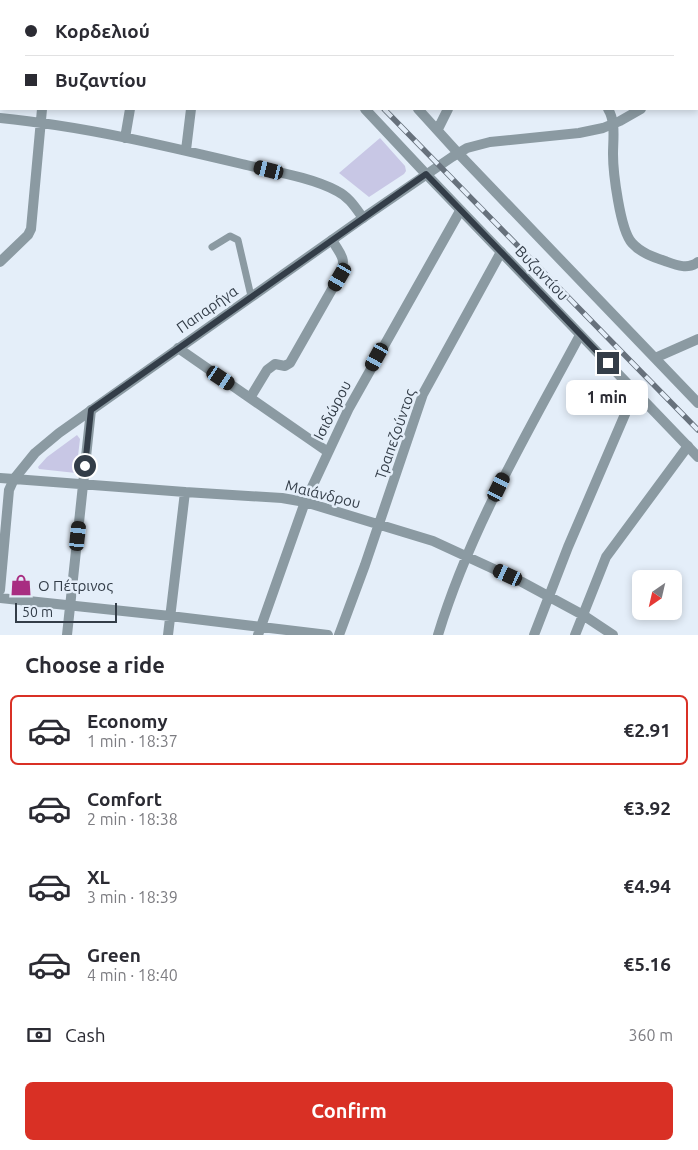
<!DOCTYPE html>
<meta charset="utf-8">
<style>
:root{--surface:#fff;--page:#f7f7f7;--text:#2b2b33;--muted:#7c7c81;--line:#e1e1e2;--accent:#d93025}
body{margin:0;font-family:Ubuntu,sans-serif;background:var(--page);color:var(--text);height:100vh;display:flex;flex-direction:column;font-size:19px;white-space:nowrap}
*{box-sizing:border-box;margin:0}
p{font-size:16px;color:var(--muted)}
.icon{flex:none;width:28px;height:28px;fill:none;stroke:currentColor;stroke-width:2;stroke-linecap:round;stroke-linejoin:round}
.map{position:relative;height:635px;overflow:hidden}
.panel{display:flex;flex-direction:column;background:var(--surface);flex:1}
.panel>*{flex:none}
.hud{position:absolute;left:0px;top:0px;width:699px;height:110px;box-shadow:0 2px 8px #0003;display:grid;align-content:center;height:110px;padding:0 25px;background:var(--surface)}
.needle{width:32px;rotate:214deg}
.buttons{position:absolute;left:632px;top:570px;display:grid;gap:10px}
.buttons a{display:grid;place-items:center;width:50px;height:50px;border-radius:8px;background:var(--surface);box-shadow:0 2px 8px #0003;font-size:25px}
.scale{position:absolute;left:15px;bottom:12px;width:102px;box-sizing:border-box;padding-left:5px;border:2px solid #333d48;border-top:0;font-size:14px;line-height:18px;white-space:nowrap;color:#333d48;-webkit-text-stroke:4px #e4eef9;paint-order:stroke}
.end{position:absolute;width:22px;height:22px;margin:-11px;border:6px solid #333d48;background:#fff;box-shadow:0 0 0 2px #fff}
.from{border-radius:50%}
.bubble{position:absolute;height:35px;border-radius:8px;background:var(--surface);box-shadow:0 2px 8px #0003;font-size:16px;font-weight:700;line-height:35px;text-align:center}
.car{position:absolute;width:15px;height:30px;margin:-15px -8px;border-radius:6px;box-shadow:0 0 4px 1px #0007;background:linear-gradient(#222 24%,#8ab4d8 0 40%,#222 0 76%,#8ab4d8 0 86%,#222 0)}
.hud b{display:flex;align-items:center;gap:18px;height:48px;font-size:19px}
.hud b+b{border-top:1px solid var(--line)}
.hud i{width:12px;height:12px;background:var(--text)}
ul{padding:0;list-style:none}
li{display:flex;align-items:center;gap:15px;height:70px;margin:0 10px 8px;padding:0 15px;border:2px solid transparent;border-radius:8px}
li div{flex:1}
li b{display:block;font-size:19px}
li em{font-style:normal;font-weight:700}
li.active{border-color:var(--accent)}
li>.icon{width:45px;height:45px;stroke-width:1.5}
h2{padding:0 25px;font-size:22px;line-height:60px}
.pay{display:flex;align-items:center;gap:12px;height:55px;padding:0 25px;font-size:19px}
.pay p{margin-inline-start:auto}
.cta{display:flex;gap:10px;margin-top:auto;padding:10px 25px}
.cta a{flex:1;height:58px;border-radius:8px;background:var(--accent);color:#fff;font-size:20px;font-weight:700;line-height:58px;text-align:center}
.map>svg:first-child{display:block}
</style>
<div class="map">
<svg width="698" height="635" viewBox="0 0 698 635">
<rect width="100%" height="100%" fill="#e4eef9"/>
<!-- green -->
<path fill="#c8c7e5" d="M380,138L405,166L406,171L404,174L369,197L339,173Z
M77,435L80,439L76,473L39,469L38,467L47,457Z"/>
<g fill="none" stroke-linecap="round" stroke-linejoin="round">
<!-- service -->
<path stroke="#8b9aa2" stroke-width="7" d="M212,247L230,236L238,240L251,296"/>
<!-- minor -->
<path stroke="#8b9aa2" stroke-width="10" d="M262,0L263,1
M313,0L314,1
M617,0L619,1
M51,1V0
M145,1L146,0
M500,1L501,0
M638,1L639,0
M698,93V94
M365,109L426,174
M418,109L458,153L698,403
M608,109C616,122 613,139 613,154C613,172 620,230 632,243C641,253 653,257 665,261C676,265 688,270 698,262
M0,118C82,126 162,145 242,164C271,171 311,177 337,191C349,197 355,207 363,218
M438,129L448,109
M125,138L130,109
M186,150L191,109
M0,262L28,235L31,229L42,109
M178,348L328,452
M655,358L698,339
M250,398L267,370L275,364L285,366L290,363L339,277C347,258 342,257 332,240
M0,590L9,490L14,479L185,492L282,498L305,502L433,541L522,582L583,615L613,635
M0,598L170,616L328,635
M67,635L91,410
M168,635L185,492
M258,635L305,502L349,408L460,211
M339,635L365,565L423,394L501,252
M438,635C470,529 528,432 580,335
M534,635L568,547L635,391
M575,635L606,557L688,446"/>
<!-- tertiary -->
<path stroke="#8b9aa2" stroke-width="10" d="M426,174L698,457
M0,478L14,479L35,453L59,433L363,218L452,157L467,148L490,142L579,133L603,128L620,121L641,109"/>
<!-- rail casing -->
<g stroke="#67717c" stroke-width="5.5">
<path id="rail" d="M280,0L281,1
M384,109L698,430"/>
</g>
<!-- rail -->
<use href="#rail" stroke="#e4eef9" stroke-width="4" stroke-dasharray="11" stroke-linecap="butt"/>
</g>
<g fill="none" stroke-linecap="round" stroke-linejoin="round">
<!-- route -->
<path stroke="#333d48" stroke-width="6" d="M85,466L91,410L426,174L608,363"/>
</g>
<!-- icons -->
<defs>
<g id="shop-bare" transform="scale(1.725)"><path d="M-5-2.5h2.3a2.7 3.5 0 0 1 5.4 0H5L5.5 6h-11ZM-1.5-2.5h3a1.5 2.3 0 0 0-3 0Z" fill="#a82d81" stroke="#e4eef9" stroke-width="2.5" paint-order="stroke"/></g>
</defs>
<g fill-rule="evenodd">
<use href="#shop-bare" x="21" y="585"/>
</g>
<g text-anchor="middle" dominant-baseline="central" stroke-width="5" stroke-linejoin="round" paint-order="stroke">
<!-- street labels -->
<g font-size="15" fill="#333d48" stroke="#e4eef9">
<text transform="translate(542 273) rotate(46)">Βυζαντίου</text>
<text transform="translate(207 309) rotate(-35)">Παπαρήγα</text>
<text transform="translate(332 410) rotate(-63)">Ισιδώρου</text>
<text transform="translate(395 434) rotate(-71)">Τραπεζούντος</text>
<text transform="translate(323 494) rotate(14)">Μαιάνδρου</text>
</g>
<!-- poi labels -->
<g font-size="15" fill="#333d48" stroke="#e4eef9" text-anchor="start">
<text x="38" y="585">Ο Πέτρινος</text>
</g>
</g>
</svg>
<div class="buttons">
<a><svg class="needle" viewBox="-14 -14 28 28"><path d="M0-13l5 13h-10z" fill="#e53935"/><path d="M0 13l5-13h-10z" fill="#7c7c81"/></svg></a>
</div>
<div class="scale">50 m</div>
<i class="end from" style="left:85px;top:466px"></i>
<i class="end" style="left:608px;top:363px"></i>
<div class="bubble" style="left:566px;top:380px;width:82px">1 min</div>
<i class="car" style="left:269px;top:170px;rotate:284deg"></i>
<i class="car" style="left:340px;top:277px;rotate:210deg"></i>
<i class="car" style="left:377px;top:357px;rotate:209deg"></i>
<i class="car" style="left:221px;top:378px;rotate:124deg"></i>
<i class="car" style="left:499px;top:487px;rotate:26deg"></i>
<i class="car" style="left:78px;top:536px;rotate:6deg"></i>
<i class="car" style="left:508px;top:575px;rotate:295deg"></i>
<div class="hud">
<b><i class="from"></i>Κορδελιού</b>
<b><i></i>Βυζαντίου</b>
</div>
</div>
<section class="panel">
<h2>Choose a ride</h2>
<ul>
<li class="active"><svg class="icon" aria-label="car" viewBox="0 0 24 24"><path d="M5 17H2v-5l4-1 3-4h7l3 4 3 1v5h-3M9 17h6M6 11h13"/><circle cx="7" cy="17" r="2"/><circle cx="17" cy="17" r="2"/></svg><div><b>Economy</b><p>1 min · 18:37</p></div><em>€2.91</em></li>
<li><svg class="icon" aria-label="car" viewBox="0 0 24 24"><path d="M5 17H2v-5l4-1 3-4h7l3 4 3 1v5h-3M9 17h6M6 11h13"/><circle cx="7" cy="17" r="2"/><circle cx="17" cy="17" r="2"/></svg><div><b>Comfort</b><p>2 min · 18:38</p></div><em>€3.92</em></li>
<li><svg class="icon" aria-label="car" viewBox="0 0 24 24"><path d="M5 17H2v-5l4-1 3-4h7l3 4 3 1v5h-3M9 17h6M6 11h13"/><circle cx="7" cy="17" r="2"/><circle cx="17" cy="17" r="2"/></svg><div><b>XL</b><p>3 min · 18:39</p></div><em>€4.94</em></li>
<li><svg class="icon" aria-label="car" viewBox="0 0 24 24"><path d="M5 17H2v-5l4-1 3-4h7l3 4 3 1v5h-3M9 17h6M6 11h13"/><circle cx="7" cy="17" r="2"/><circle cx="17" cy="17" r="2"/></svg><div><b>Green</b><p>4 min · 18:40</p></div><em>€5.16</em></li>
</ul>
<div class="pay"><svg class="icon" aria-label="cash" viewBox="0 0 24 24"><path d="M3 7h18v10H3z"/><circle cx="12" cy="12" r="2"/></svg>Cash<p>360 m</p></div>
<div class="cta"><a>Confirm</a></div>
</section>
